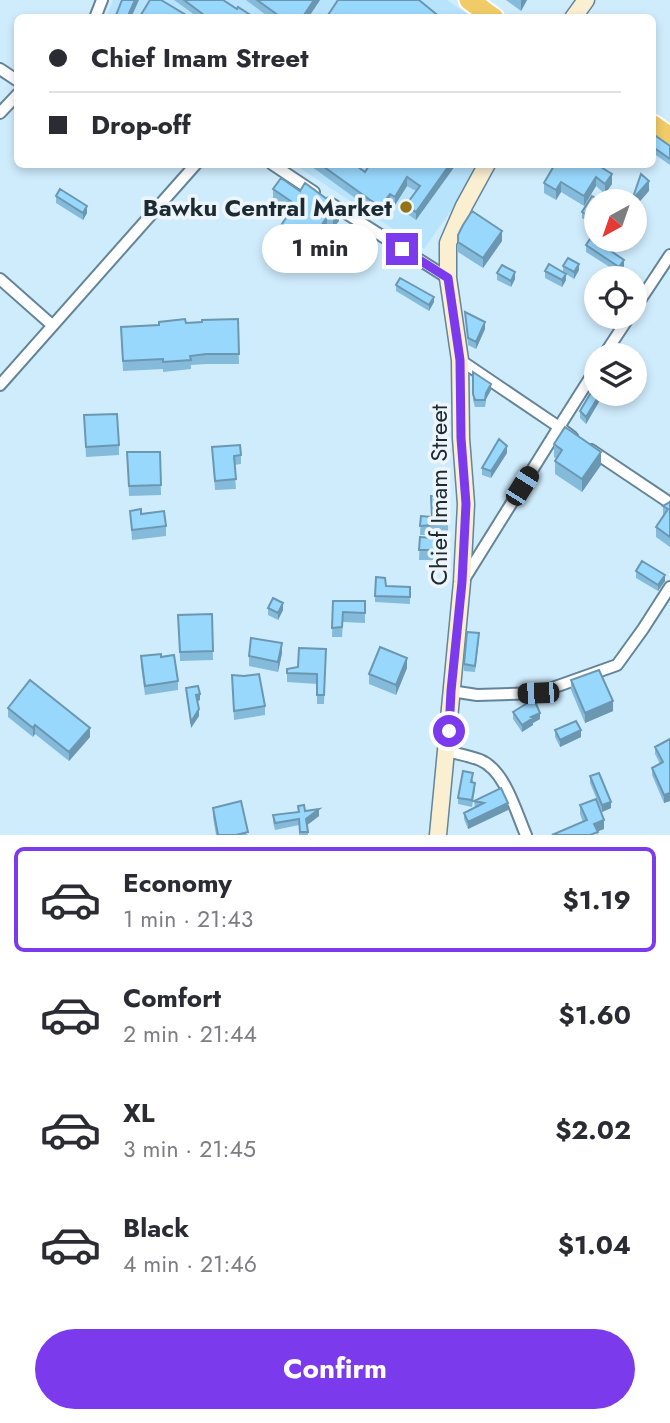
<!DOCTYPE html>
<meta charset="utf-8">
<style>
:root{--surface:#fff;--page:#f7f7f7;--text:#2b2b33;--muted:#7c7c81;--line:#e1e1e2;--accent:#7c3aed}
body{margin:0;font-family:Jost,sans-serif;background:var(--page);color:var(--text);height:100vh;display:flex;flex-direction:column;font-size:26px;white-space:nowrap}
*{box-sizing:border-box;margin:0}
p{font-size:23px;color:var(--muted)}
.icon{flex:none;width:38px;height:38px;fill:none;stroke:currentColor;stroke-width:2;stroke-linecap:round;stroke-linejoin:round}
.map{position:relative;height:835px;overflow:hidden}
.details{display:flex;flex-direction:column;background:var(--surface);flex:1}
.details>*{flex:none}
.banner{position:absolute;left:14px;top:14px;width:642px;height:154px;border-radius:10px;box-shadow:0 4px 10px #0003;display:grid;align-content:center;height:154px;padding:0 35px;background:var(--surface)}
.needle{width:46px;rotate:220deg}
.tools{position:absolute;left:584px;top:189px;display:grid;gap:14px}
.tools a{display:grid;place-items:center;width:63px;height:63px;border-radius:50%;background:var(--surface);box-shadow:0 4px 10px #0003;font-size:35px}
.end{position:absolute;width:32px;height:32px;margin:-16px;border:9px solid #7c3aed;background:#fff;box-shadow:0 0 0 4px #fff}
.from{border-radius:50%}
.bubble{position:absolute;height:49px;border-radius:24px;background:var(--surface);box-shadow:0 4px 10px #0003;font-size:23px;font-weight:700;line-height:49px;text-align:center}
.car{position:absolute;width:21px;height:42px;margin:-21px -10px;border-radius:9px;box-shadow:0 0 5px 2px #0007;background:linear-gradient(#222 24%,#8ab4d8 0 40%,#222 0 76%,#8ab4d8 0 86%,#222 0)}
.banner b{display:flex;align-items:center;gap:24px;height:66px;font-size:26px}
.banner b+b{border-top:2px solid var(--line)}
.banner i{width:18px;height:18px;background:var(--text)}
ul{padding:12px 0 0;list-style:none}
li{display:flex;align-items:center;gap:21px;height:105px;margin:0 14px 10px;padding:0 21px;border:4px solid transparent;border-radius:10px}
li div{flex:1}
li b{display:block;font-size:26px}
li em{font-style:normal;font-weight:700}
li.selected{border-color:var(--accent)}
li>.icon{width:63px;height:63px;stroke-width:1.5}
.primary-button{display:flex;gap:14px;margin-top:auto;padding:14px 35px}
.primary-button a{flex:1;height:80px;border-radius:42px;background:var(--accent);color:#fff;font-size:28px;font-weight:700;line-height:80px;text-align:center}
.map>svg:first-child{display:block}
</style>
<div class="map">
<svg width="670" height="835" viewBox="0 0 670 835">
<rect width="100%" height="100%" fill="#cfecfd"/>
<!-- built -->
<path fill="#b8e3fd" d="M113,0H447L472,17L106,18Z
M295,165H483L424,249Z"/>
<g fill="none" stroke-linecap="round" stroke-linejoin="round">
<!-- street casing -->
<g stroke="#648498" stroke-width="14">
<path id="street" d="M95,18L102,0
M0,69L18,81
M0,113L18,94
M272,164L314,192
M330,203L448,278
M0,279L52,325
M635,308L670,255
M604,355L629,317
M460,360L559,427L597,367
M0,385L196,164
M591,450L670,503
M463,581L559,427L572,437
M451,691L477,695L538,693L617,665L643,629L670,587
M447,751C458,754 470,756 480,760C505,770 516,812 526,835"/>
</g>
<!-- secondary casing -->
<g stroke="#648498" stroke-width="19">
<path id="secondary" d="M573,18L586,0
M438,835L462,582L466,504L461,438L460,360L448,278V243L464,206L487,164"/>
</g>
<!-- highway casing -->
<g stroke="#fff" stroke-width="23">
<path id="highway" d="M469,0L494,18
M653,125L670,137"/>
</g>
<!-- street -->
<use href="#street" stroke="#fff" stroke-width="10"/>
<!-- secondary -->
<use href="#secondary" stroke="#fbefd1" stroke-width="16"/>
<!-- highway -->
<use href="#highway" stroke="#f1cb67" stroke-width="19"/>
</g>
<!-- wall -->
<path fill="#84bada" d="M174,0H223L237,9L255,18H199Z
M246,0H320L308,18H270Z
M506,0H527L521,11Z
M653,134L670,146V165L653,153Z
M308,164H356L355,165L365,172L455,164V166L416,220L406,213V205L416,191L407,186L395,205L390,202L380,216Z
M596,164L612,184L605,194L596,186L584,206L561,192L556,200L544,193V183Z
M281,178L339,221L333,228L327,229L308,258L289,245V241L282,236V224L289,213L273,201V189Z
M56,196L87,213L83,220L56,203Z
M597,201V216L594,214L589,223L582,218V212Z
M502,241L483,268L458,252V242Z
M586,245L609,249L624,266L619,273L586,252Z
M563,266L579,270L574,279L566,274V280L562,287L545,278V271L563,272Z
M497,273L515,279L511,287L497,280Z
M396,285L434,302L429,311L396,291Z
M465,312L485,329L476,349L468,345Z
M238,319L239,364H206L191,365V369L163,372V369L123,371L121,337L159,325Z
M473,372L491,390L486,399L485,407H475L473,400Z
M600,400L586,424L580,418V411Z
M84,415L119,445V455L86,457Z
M554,444L601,465L582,492L555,474V461L557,459L554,457Z
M212,447L241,455V464L234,465L236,489L215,490Z
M127,452H160L161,495L129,496Z
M507,453L491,478L482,475V468Z
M431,496L443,517H448V534L420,535L421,516L432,517Z
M670,502V547L656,537V527L663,516V506Z
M130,511L141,514L166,526V536L132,540Z
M420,537L443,539L444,560H419Z
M636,571L665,581L658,591L636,578Z
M386,586L410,587V604L375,602V596Z
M333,601H365V623L343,622L342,637H332Z
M268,608L283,610L278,620L268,615Z
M212,614L213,660L180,661L178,615Z
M479,640L475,672L464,671V664Z
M326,649L324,704H317V684L287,682V669L298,667Z
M282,653L278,672L249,666V656Z
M141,656L178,681V690L145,695L141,666Z
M407,668L396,695L369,684V674Z
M232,675L265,706V715L234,720Z
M571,680L613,711L585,723L571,690Z
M186,688L200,700L197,701L199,716L191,728Z
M8,708L90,737L69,761L35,734L33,737L8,717Z
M513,712L540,719L533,723V725L522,732L513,719Z
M555,730L581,737L560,747L555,737Z
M670,739V801L664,803L652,775V768L660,764L655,754V747Z
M590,776L611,808L602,812L590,783Z
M473,779V783L475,790L472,807L458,804V798Z
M501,788L508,810L468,829L464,819V813L475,808L474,801Z
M580,805L604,829L597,831L598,835L583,822L580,814Z
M213,808L248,835H216L213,817Z
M305,811L319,816L307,825L308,835H299V825L275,830L273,822V815Z"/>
<!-- shaded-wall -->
<path fill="#6b97b1" d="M135,0H139L131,18H127Z
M314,0H320L308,18H302Z
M521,0H527L521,11Z
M450,164H455V166L416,220V212Z
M612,174V184L605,194V184Z
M407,177V186L395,205V197Z
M596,177V186L584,206V196Z
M649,181V191L635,207V201L632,200Z
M561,182V192L556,200V190Z
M390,194V202L380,216V207Z
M87,206V213L83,220V213Z
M594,207V214L589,223V216Z
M339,208V221L333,228V216Z
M327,217V229L308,258V246Z
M502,231V241L483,268V258Z
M624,260V266L619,273V267Z
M579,264V270L574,279V272Z
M515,272V279L511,287V281Z
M566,274V280L562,287V280Z
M434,297V302L429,311V305Z
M485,322V329L476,349V342Z
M491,384V390L486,399L485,407L486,393Z
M600,394V400L586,424V417Z
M507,446V453L491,478V471Z
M601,452V465L582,492V479Z
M665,575V581L658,591V585Z
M283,603V610L278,620V613Z
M282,643V653L278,672V662Z
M407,658V668L396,695V685Z
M200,694V700L196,702V695Z
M613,701V711L585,723V713Z
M199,709V716L191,728V722Z
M540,713V719L533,723V725L522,732V725L531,717Z
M35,725V734L33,737V728Z
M90,728V737L69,761V752Z
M581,730V737L560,747V740Z
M670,793V801L664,803V795Z
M611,802V808L602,812V805Z
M508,803V810L468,829V822Z
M319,809V816L306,826V819Z
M604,820V829L594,833V824Z"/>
<!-- building -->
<path fill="#99d8fd" stroke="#6b97b1" stroke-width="2" d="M122,0H135L127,18H115Z
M150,0H161L191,18H139Z
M184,0H223L237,9L238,7L255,18H208Z
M257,0H314L302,18H282Z
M338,0H419L441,18H326Z
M653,134L670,146V159L653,147Z
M320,164H354L365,172L370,164H450L416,212L406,205L420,186L407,177L395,197L390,194L380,207Z
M555,164H596L612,174L605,184L596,177L584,196L561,182L556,190L544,183Z
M641,174L649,181L632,200Z
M281,178L300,191L305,183L339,208L333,216L327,217L308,246L289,233L290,229L282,224L295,204L273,189Z
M60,189L87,206L83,213L56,196Z
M592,196L600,201H597V209L594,207L589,216L582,212Z
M472,211L502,231L483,258L458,242V235L463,225Z
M592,236L609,247L608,249L624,260L619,267L586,245Z
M568,258L579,264L574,272L563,266Z
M549,264L566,274L562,280L545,271Z
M502,265L515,272L511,281L497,273Z
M400,278L434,297L429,305L396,285Z
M465,312L485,322L476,342L468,338Z
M185,319L186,323L202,322V320L238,319L239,354H206L190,356L191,360L163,362V359L123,361L121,327L159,325V322Z
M473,372L491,384L486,393L485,400H475L473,394Z
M593,389L597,391V394H600L586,417L580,411Z
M117,414L119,445L86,447L84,415Z
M565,427L601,452L582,479L555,461L562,450L554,444Z
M499,439L507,446L491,471L482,468Z
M240,445L241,455L234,456L236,479L215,481L212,447Z
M127,452H160L161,485L129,486Z
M431,496H443L442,517H448V524L420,526L421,516L432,517Z
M670,502V537L656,527L668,509L663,506Z
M141,509V514L164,511L166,526L132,530L130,511Z
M420,537L443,539L444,550H419Z
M642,561L665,575L658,585L636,571Z
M376,577L385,578L386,586L410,587V597L375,596Z
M273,598L283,603L278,613L268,608Z
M333,601H365V613L343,612L342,627L332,628Z
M212,614L213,651L180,652L178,615Z
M467,632L479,633L475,666L464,664Z
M251,638L282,643L278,662L249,656Z
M380,647L407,658L396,685L369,674Z
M299,648L326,649L324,695H317V674L287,673V669L298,667Z
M161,654V657L174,655L178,681L145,686L141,656Z
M599,670L613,701L585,713L571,680Z
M259,674L265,706L234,711L232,675L244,676Z
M30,680L90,728L69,752L35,725L33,728L8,708Z
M198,686L200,694L196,695L199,709L191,722L186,688Z
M534,699L540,713L531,717L533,718L522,725L513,712Z
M576,721L581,730L560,740L555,730Z
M670,739V793L664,795L652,768L663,762L655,747Z
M463,771L473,773L471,782L475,783L472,800L458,798Z
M599,773L611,802L602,805L590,776Z
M501,788L508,803L468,822L464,813L484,803L474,801Z
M596,799L604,820L594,824L598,832L590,835H552L587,820L580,805Z
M241,801L248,832L236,835H218L213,808Z
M304,805L305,811L319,809L306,819L308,832H300L299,819L275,823L273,815L299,812L298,806Z"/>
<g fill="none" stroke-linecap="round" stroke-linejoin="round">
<!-- route -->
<path stroke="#7c3aed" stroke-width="9" d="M402,249L448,278L460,360L461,438L466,504L462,582L451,691L449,731"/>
</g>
<!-- markers -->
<circle fill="#917318" stroke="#eef5fa" stroke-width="2.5" cx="406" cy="207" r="7"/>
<g text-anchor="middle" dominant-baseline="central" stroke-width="7" stroke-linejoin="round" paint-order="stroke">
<!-- poi labels -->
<g font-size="24" font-weight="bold" fill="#1c2a32" stroke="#eef5fa" text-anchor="end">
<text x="392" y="207">Bawku Central Market</text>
</g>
<!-- street labels -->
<g font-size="24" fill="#1c2a32" stroke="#eef5fa">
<text transform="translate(438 495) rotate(-90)">Chief Imam Street</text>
</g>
</g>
</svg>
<div class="tools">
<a><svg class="needle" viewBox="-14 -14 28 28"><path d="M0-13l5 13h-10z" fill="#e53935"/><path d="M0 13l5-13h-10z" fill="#7c7c81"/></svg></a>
<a><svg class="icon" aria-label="locate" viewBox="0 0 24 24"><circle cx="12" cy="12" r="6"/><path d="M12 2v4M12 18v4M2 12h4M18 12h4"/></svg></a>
<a><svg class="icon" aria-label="layers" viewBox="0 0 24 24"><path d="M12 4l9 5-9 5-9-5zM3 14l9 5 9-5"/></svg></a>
</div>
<i class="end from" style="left:449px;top:731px"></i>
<i class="end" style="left:402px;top:249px"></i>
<div class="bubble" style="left:262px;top:224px;width:116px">1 min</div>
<i class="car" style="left:522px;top:486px;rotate:32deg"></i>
<i class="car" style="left:538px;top:693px;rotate:268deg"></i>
<div class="banner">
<b><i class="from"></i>Chief Imam Street</b>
<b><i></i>Drop-off</b>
</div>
</div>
<section class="details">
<ul>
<li class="selected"><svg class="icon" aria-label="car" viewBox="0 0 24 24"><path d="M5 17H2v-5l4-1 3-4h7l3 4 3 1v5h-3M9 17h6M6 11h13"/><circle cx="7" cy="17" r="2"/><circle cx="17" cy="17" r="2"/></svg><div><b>Economy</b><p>1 min · 21:43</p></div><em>$1.19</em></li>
<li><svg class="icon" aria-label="car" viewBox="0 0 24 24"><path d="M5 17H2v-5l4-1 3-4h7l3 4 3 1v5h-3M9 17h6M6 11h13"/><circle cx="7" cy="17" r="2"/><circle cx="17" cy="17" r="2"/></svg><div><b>Comfort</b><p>2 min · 21:44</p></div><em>$1.60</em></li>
<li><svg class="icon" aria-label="car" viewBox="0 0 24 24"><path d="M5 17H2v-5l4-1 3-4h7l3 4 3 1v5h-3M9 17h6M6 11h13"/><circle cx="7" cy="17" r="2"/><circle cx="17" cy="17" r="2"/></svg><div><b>XL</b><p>3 min · 21:45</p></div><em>$2.02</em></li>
<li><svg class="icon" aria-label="car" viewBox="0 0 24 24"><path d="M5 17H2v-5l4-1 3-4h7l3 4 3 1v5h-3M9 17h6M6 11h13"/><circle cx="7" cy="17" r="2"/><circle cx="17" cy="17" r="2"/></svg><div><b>Black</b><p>4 min · 21:46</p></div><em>$1.04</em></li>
</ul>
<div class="primary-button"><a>Confirm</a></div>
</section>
